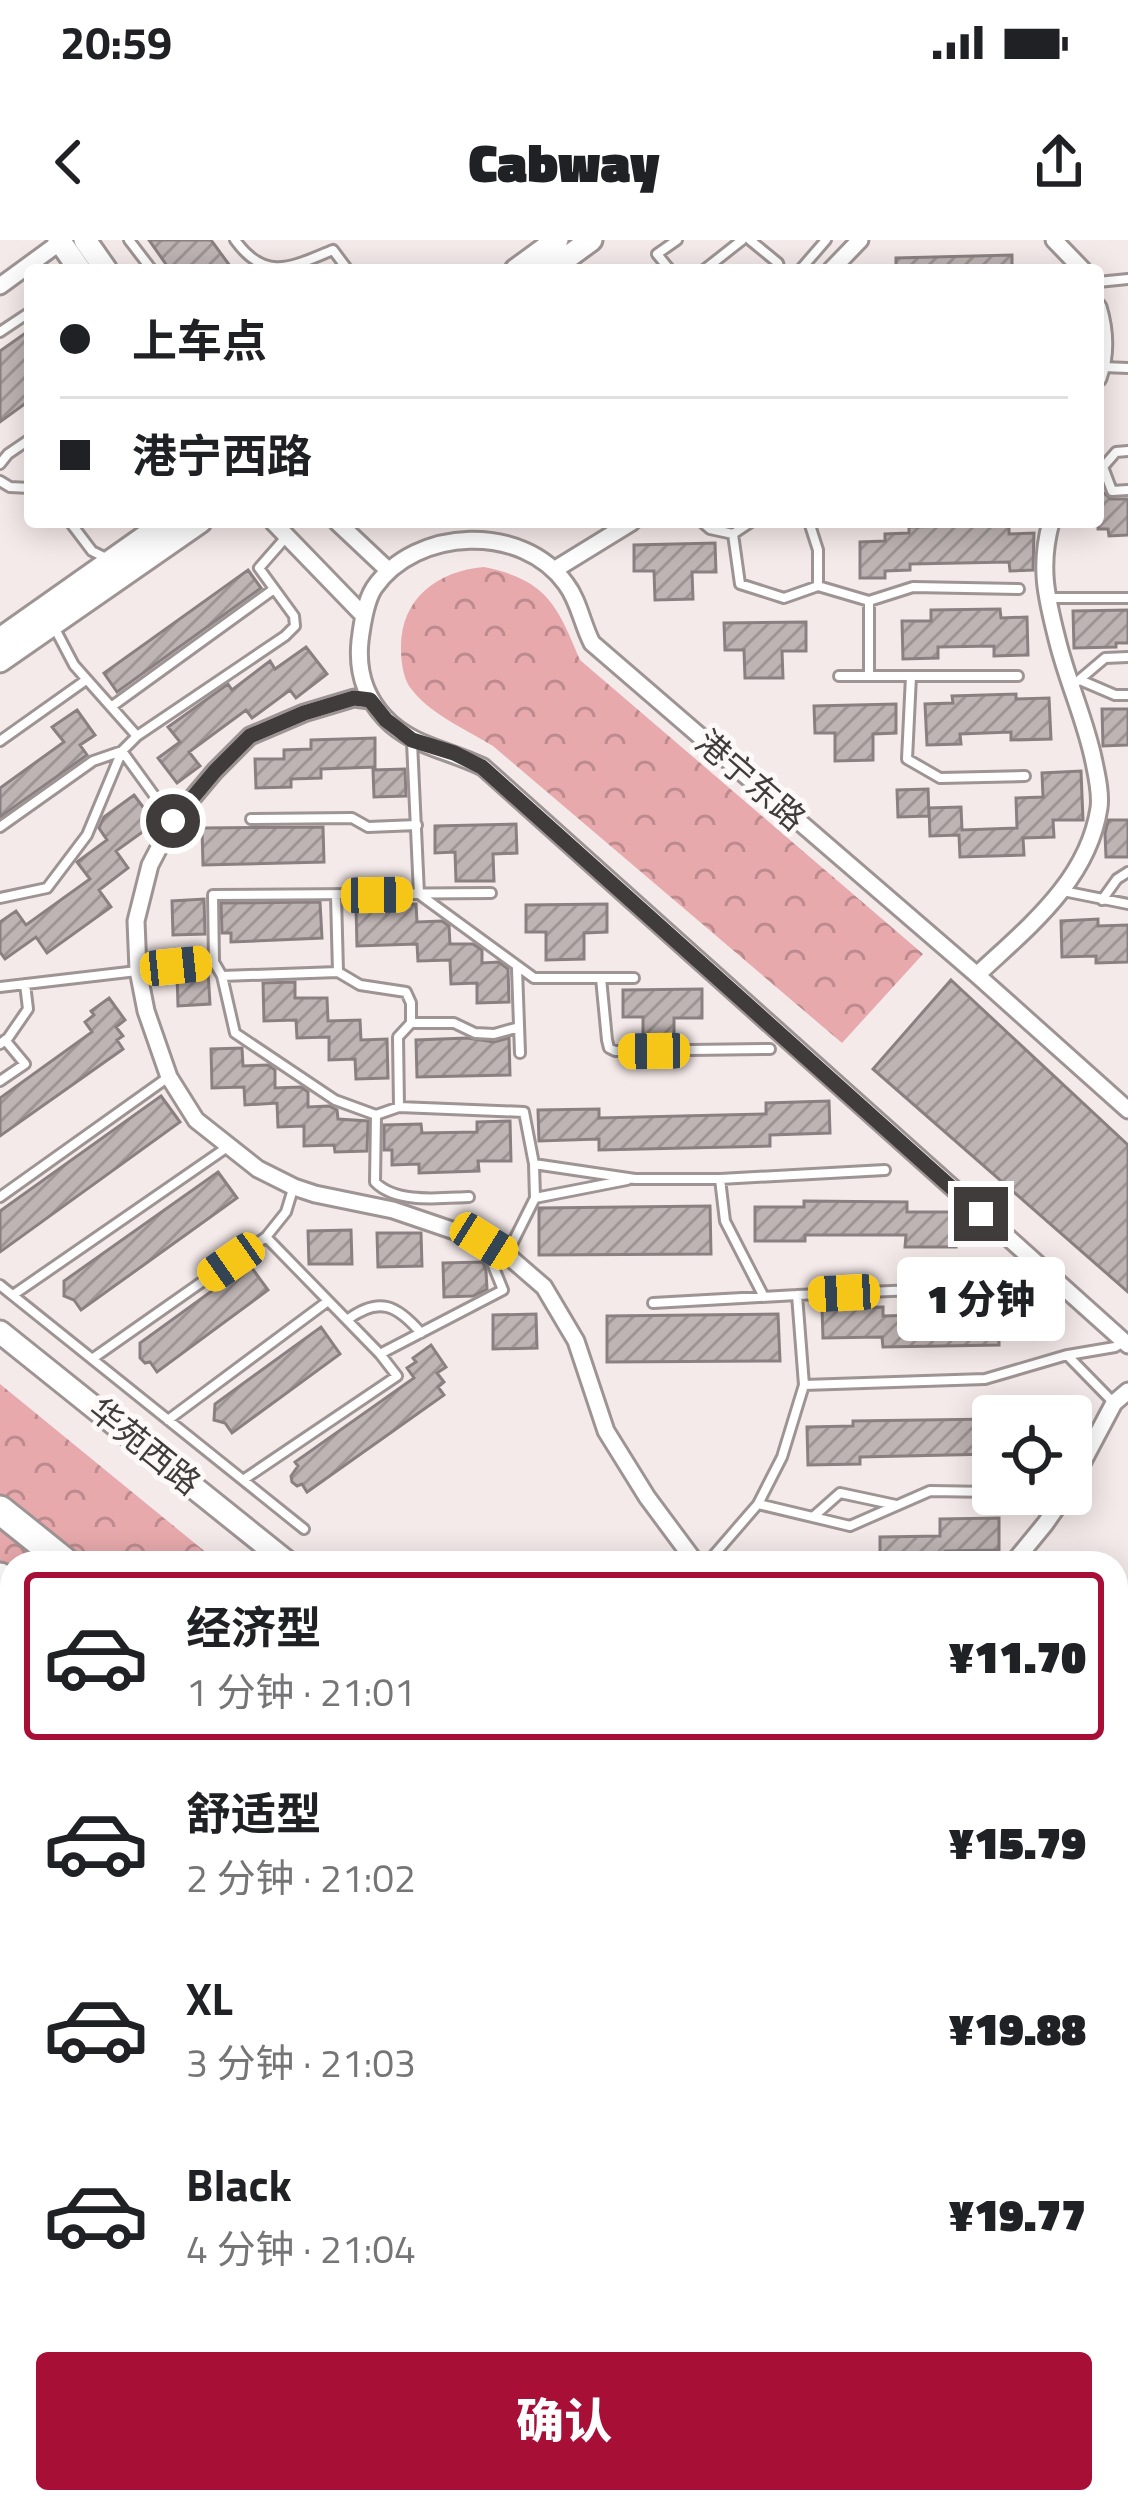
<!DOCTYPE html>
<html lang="zh">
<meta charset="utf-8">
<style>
:root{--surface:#fff;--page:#f6f6f6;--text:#202124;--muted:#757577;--line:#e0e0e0;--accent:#a70f37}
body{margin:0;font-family:"Titillium Web","Noto Sans SC",sans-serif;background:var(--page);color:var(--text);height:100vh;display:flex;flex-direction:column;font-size:45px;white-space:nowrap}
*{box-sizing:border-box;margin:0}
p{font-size:39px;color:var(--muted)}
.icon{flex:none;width:66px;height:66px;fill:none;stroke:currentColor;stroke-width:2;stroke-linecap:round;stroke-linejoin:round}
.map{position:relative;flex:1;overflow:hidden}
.drawer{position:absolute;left:0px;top:1311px;width:1128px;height:963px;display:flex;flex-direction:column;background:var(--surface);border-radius:36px 36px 0 0;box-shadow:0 6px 30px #0003}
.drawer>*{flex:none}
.hud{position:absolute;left:24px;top:24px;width:1080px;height:264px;border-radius:12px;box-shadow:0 6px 30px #0003;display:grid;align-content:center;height:264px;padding:0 36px;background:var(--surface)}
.tools{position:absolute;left:972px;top:1155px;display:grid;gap:24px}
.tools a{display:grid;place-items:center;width:120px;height:120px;border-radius:12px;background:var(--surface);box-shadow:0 6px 30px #0003;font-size:60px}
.end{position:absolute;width:54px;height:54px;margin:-27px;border:15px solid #403c3c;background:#fff;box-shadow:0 0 0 6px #fff}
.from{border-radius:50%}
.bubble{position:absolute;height:84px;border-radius:12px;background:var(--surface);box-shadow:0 6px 30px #0003;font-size:39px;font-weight:800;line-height:84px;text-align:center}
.car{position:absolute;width:36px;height:72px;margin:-36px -18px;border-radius:15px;box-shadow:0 0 9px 3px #0007;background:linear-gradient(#f5c518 24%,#345 0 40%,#f5c518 0 76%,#345 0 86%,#f5c518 0)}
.hud b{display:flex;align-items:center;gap:42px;height:114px;font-size:45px}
.hud b+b{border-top:3px solid var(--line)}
.hud i{width:30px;height:30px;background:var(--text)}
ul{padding:21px 0 0;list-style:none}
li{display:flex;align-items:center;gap:36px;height:168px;margin:0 24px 18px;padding:0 12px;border:6px solid transparent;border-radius:12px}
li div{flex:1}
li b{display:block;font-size:45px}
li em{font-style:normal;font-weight:800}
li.on{border-color:var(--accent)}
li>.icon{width:108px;height:108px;stroke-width:1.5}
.primary-button{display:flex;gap:24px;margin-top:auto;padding:24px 36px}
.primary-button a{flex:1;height:138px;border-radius:12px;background:var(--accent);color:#fff;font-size:48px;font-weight:800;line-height:138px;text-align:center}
.status{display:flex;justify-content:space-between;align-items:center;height:84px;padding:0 60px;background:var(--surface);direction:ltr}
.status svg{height:33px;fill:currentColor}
header{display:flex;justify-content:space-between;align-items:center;height:156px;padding:0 36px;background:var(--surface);font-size:54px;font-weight:800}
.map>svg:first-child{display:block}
</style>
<div class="status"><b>20:59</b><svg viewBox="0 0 49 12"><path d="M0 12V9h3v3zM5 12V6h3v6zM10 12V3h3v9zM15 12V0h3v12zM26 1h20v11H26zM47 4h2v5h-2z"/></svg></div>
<header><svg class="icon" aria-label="back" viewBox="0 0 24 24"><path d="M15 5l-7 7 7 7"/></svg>Cabway<svg class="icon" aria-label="share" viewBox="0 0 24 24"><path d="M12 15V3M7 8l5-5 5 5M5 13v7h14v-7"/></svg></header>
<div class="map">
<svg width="1128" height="2273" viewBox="0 0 1128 2273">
<defs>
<pattern id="park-crowns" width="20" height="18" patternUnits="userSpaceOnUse" patternTransform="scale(3)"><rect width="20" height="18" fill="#e7a9ac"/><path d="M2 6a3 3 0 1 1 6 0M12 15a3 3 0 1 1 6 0" fill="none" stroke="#bd8b8d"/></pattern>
<pattern id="water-ripples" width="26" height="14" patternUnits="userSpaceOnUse" patternTransform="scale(3)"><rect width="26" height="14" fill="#d48b8f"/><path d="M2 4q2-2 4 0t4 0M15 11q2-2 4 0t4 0" fill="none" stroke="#ad7376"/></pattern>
<pattern id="building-hatch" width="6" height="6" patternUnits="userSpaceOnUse" patternTransform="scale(3)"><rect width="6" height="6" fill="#bfb4b4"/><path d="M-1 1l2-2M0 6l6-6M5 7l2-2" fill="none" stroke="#9d9494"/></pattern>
</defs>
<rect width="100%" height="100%" fill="#f5eaea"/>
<!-- park -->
<path fill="url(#park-crowns)" d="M484,327C547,340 557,365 580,420L923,714L842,803L493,506C464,488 429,474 409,446C403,436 401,421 401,409C400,359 437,331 484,327Z
M0,1144L219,1323H12V1772L0,1763Z
M1116,2035L1128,2044V2273H738L721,2262H1116Z"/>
<!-- water -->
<path fill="url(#water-ripples)" d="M0,1430H12V1518L0,1509Z
M0,1548L12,1558V1693L0,1683Z
M685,2262H773L789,2273H702Z
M942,2262H1070L1084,2273H958Z"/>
<!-- building -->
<path fill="url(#building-hatch)" stroke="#8b8081" stroke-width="3" d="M149,0H211L233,30H170Z
M1012,15V30H896V18Z
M30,90V160L0,182V111Z
M1098,253H1104L1111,259H1128V295L1109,296L1108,289H1098Z
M1009,285V294L1034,293L1033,330L1010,331L1009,322L910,324V330L885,331V338H860V302L885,301V294L909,293V287Z
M715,303L716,332H692L693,359L655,360L654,331H634V305Z
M248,330L261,348L117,452L104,433Z
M1000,369L1001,378L1027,377L1028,415L994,416V406L938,407V418L903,419L902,381H931V370Z
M1128,370V403H1116V407L1074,408L1073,371Z
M806,382V411H782L783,438H745L744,410H725L724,383Z
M306,407L327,434L296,458L290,450L252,478L246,470L189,512L200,526L177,543L158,518L180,502L168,487L228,444L232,450L270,421L275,429Z
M1016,454V459L1049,458L1051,499L1011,500V492L960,494L961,504L927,505L925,464L953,463L952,456Z
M896,464V493L873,494V520L835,521V493H815L814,466Z
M1102,469H1128V505L1103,506Z
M77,470L95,495L80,505L87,515L0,577V548L64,502L52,487Z
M375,498V527L321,529V538L291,539V547L256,548L255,519H284V510L311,509V500Z
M405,529L406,556L374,557L373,530Z
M1081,531L1083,580H1053L1054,597L1023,598L1024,615L960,617L959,595L930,596L929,568L961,567L962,590L1017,588L1016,558L1043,557L1042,533Z
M928,549L929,576L898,577L897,550Z
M134,555L155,583L116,611L128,628L99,650L111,667L47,713L36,697L5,719L0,712V682L16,671L26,685L90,639L77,622L107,600L99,588L104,577Z
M1108,580H1128V617H1106L1105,594Z
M516,584L517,613L493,614L494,641H456L455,612L435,613V586Z
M323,587L324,622L203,625L202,588Z
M204,659L205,694L173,695L172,661Z
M320,662L322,698L231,702V693H222L221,663Z
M416,664L417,682L442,681L449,686L450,704H473L482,710V723L499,722L508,729L509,762L477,763V743L451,744L450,720L418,721L417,704L357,706L356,666Z
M607,664V692L584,693V719L546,720V692H526V665Z
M1098,679V686L1128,685V722L1096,723V716L1062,717L1061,681Z
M208,731L210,764L178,766L177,735Z
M951,740L1128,905V1052L873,829Z
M295,742V758H327L328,781L360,780L361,800L387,799L388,838L356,839L355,819L329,820V797L297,798L296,780L264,781L263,743Z
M702,749V778H674V799H643V777H623V750Z
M109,758L125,780L116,787L123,796L117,800L123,809L0,896V858L92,792L85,782L94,775L91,771Z
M467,798L494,802L509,798L510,835L417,837L416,800Z
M242,808L243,826L268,825L275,830V848L301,847L308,852V867L329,866L337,870L338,879L368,881L367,911L335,912L334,905L304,906V886L278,887L277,863L245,865L244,847L212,848L211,809Z
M161,856L180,882L0,1012V971Z
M829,861L830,893L770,895V906L599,910V899L539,901L538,870L599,869V878L766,874V863Z
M510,881L511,921H478L479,931L419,933V924L392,925V910H384V885L421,884L422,893L477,892V882Z
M218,932L237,958L81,1070L74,1060L64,1056V1041Z
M804,961L907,962V972H956V1007H905L906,995H805V1001H755V967H804Z
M710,966L711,1014L539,1015V968Z
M351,990L352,1024H309L308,991Z
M377,993H421L422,1026L378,1027Z
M483,1022L486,1031L487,1049L473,1056L444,1057L443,1023Z
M249,1024L268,1050L157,1132L150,1122L145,1123L140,1118V1103Z
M1058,1060L1059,1092L999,1093V1105L883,1107L882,1097L823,1098L822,1068L883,1067V1076L995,1073V1061Z
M536,1074L537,1108L493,1109V1075Z
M778,1074L780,1121L607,1122V1076Z
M321,1087L340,1114L232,1193L225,1183L214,1180L215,1164Z
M431,1105L446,1127L437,1133L444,1142L438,1147L444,1155L307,1252L302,1244L297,1246L292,1242L291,1236L298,1226L295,1222L414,1138L407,1128L416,1122L413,1118Z
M993,1179V1214L860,1217V1224L808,1225L807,1187L853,1186V1181Z
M999,1278V1310L945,1311V1323H880V1297L940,1296V1279Z"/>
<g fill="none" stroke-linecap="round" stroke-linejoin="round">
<!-- lane casing -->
<g stroke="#9e9494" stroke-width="14">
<path id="lane" d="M129,0L152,30
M235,0C266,43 293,26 333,10L348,30
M750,0L778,23L780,30
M670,30L657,14L677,0
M704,30L742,0
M800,30L826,0
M1098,42L1128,39
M0,92L30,72
M1103,127L1128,128
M0,224L8,214L30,199
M1099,227H1103L1116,212L1128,211
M1103,227L1112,251L1128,250
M0,241L10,247L30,248
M70,282L92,311L106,318
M702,282L710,289L733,294L740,344L784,358L818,346L869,361L913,347L1019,349
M809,282L818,310V346
M733,294L751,282
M1048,358H1128
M869,361V436H1018
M839,436H869
M911,436L907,519L940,538L1025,536
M1080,440L1115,455H1128
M1072,446L1105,418L1128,417
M111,467L274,349
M137,496L285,396L295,386L294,376L259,328L287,296
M0,501L86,440
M412,502L419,654L534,738H634
M251,579L352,578L368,587L417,585
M0,587L93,521L122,511L172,580
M1063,651L1128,664
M0,658L47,648L87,595L122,511L137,496L74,425L53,385
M1102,660L1117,639L1128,632
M214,722L213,655L491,653
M517,729L520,813
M338,732L360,745L406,752L411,763V783L398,797L399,867
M222,736L338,732L336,656
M601,738L607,800L609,808L615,811L770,809
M0,747L214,722L222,736L235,793L335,860L376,875L399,867L524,872L534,924L535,958L507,1014
M411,783H454L475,793L494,794L519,787
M0,804L8,798L28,769L25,744
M0,841L25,824L5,800
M376,875L375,942C396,964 441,958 469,957
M534,924L635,939H720
M0,957L167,838
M535,958L627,940
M0,1045L304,1289
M13,1055L226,908
M764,1057L725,981L720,939L885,930
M653,1063L797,1055
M347,1080C379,1056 397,1065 421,1093
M380,1114L503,1050L486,1008
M1068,1115L1115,1107L1123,1102
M92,1119L266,997L286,972L293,949
M804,1145L797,1055L985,1047
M168,1180L328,1061
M243,1240L397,1136L380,1114L266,997
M758,1264L850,1286L930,1251L993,1252
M813,1277L840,1253L896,1265
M707,1323L758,1264L782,1217L804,1145L985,1139L1067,1115L1113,1162
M1116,1478L1128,1479
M1116,1502H1128
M1116,1594H1128
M1116,1697H1128
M1116,1818H1128
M0,2209L12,2214
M63,2262L71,2273"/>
</g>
<!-- street casing -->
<g stroke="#9e9494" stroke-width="21">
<path id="street" d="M1054,0L1083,30
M831,30L860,0
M0,46L63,0
M1098,67C1105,90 1106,115 1098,138
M273,282L364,376
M337,282L389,331
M554,330L632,282
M370,460L354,458L304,473L250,496L215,531L173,581L150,625L136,681L138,730L146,771L169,837L196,880L258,929L294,947L315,954L393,970L484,1001L507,1015L544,1047L576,1101L606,1191L647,1257L696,1323
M977,735C1027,688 1088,641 1099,568C1101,554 1097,536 1094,522C1086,481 1067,441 1057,399C1046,356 1039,326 1051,282
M1128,870L977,735L592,403C582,384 579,361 566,344C523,283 416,287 374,348C365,362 362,385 360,401C357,430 365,457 385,478C411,506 449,510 483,527L1128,1105
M1071,1244L1114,1163L1128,1151
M1013,1323L1045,1284L1066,1254"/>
</g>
<!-- secondary casing -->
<g stroke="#9e9494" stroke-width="27">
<path id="secondary" d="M59,0L80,30
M85,0L106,30
M516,30L557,0
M550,30L591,0
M0,399L166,282
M0,421L200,282
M0,1092L288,1323
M1116,1997L1128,2006"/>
</g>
<!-- highway casing -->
<g stroke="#9e9494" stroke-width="33">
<path id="highway" d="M0,1270L66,1323
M0,1337L12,1347
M1116,2163L1128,2172
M1116,2235L1128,2244"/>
</g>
<!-- lane -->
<use href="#lane" stroke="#fff" stroke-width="8"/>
<!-- street -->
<use href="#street" stroke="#fff" stroke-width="15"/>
<!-- secondary -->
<use href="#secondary" stroke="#fff" stroke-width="21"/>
<!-- highway -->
<use href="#highway" stroke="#fff" stroke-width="27"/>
</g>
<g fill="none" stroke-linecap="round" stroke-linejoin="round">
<!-- route -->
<path stroke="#403c3c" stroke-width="15" d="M173,581L215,531L250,496L304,473L354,458L370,460L386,480L412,500L454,513L482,527L981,974"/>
</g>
<g text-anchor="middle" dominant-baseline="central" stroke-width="10" stroke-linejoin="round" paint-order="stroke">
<!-- street labels -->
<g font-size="33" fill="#403c3c" stroke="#fdf9f9">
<text transform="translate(751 540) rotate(41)">港宁东路</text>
<text transform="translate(145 1206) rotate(39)">华苑西路</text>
</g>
</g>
</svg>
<div class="tools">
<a><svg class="icon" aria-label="locate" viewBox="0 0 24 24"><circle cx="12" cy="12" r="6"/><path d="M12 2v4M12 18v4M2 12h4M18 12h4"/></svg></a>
</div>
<i class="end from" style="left:173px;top:581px"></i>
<i class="end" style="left:981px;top:974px"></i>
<div class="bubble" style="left:897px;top:1017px;width:168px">1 分钟</div>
<i class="car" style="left:377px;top:655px;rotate:89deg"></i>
<i class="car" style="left:176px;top:726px;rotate:84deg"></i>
<i class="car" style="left:654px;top:811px;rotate:269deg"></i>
<i class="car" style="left:484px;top:1001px;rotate:122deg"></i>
<i class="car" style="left:231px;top:1022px;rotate:235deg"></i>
<i class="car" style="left:844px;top:1053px;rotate:267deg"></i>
<div class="hud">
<b><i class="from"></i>上车点</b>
<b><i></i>港宁西路</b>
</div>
<section class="drawer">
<ul>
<li class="on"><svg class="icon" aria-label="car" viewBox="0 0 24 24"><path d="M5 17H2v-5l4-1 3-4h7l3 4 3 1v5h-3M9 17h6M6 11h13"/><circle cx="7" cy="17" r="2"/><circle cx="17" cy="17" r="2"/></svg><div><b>经济型</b><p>1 分钟 · 21:01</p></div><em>¥11.70</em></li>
<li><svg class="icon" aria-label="car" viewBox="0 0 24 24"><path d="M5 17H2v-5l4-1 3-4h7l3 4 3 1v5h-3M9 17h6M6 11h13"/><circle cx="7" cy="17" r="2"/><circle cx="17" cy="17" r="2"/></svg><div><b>舒适型</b><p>2 分钟 · 21:02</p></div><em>¥15.79</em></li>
<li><svg class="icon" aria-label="car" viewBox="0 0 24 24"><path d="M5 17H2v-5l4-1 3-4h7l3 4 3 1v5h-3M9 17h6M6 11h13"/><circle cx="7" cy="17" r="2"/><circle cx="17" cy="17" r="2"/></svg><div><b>XL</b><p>3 分钟 · 21:03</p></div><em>¥19.88</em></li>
<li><svg class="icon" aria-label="car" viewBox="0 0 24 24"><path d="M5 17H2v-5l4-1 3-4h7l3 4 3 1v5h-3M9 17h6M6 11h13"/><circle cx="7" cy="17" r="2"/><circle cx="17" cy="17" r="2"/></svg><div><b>Black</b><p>4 分钟 · 21:04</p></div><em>¥19.77</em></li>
</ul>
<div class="primary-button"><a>确认</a></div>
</section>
</div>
